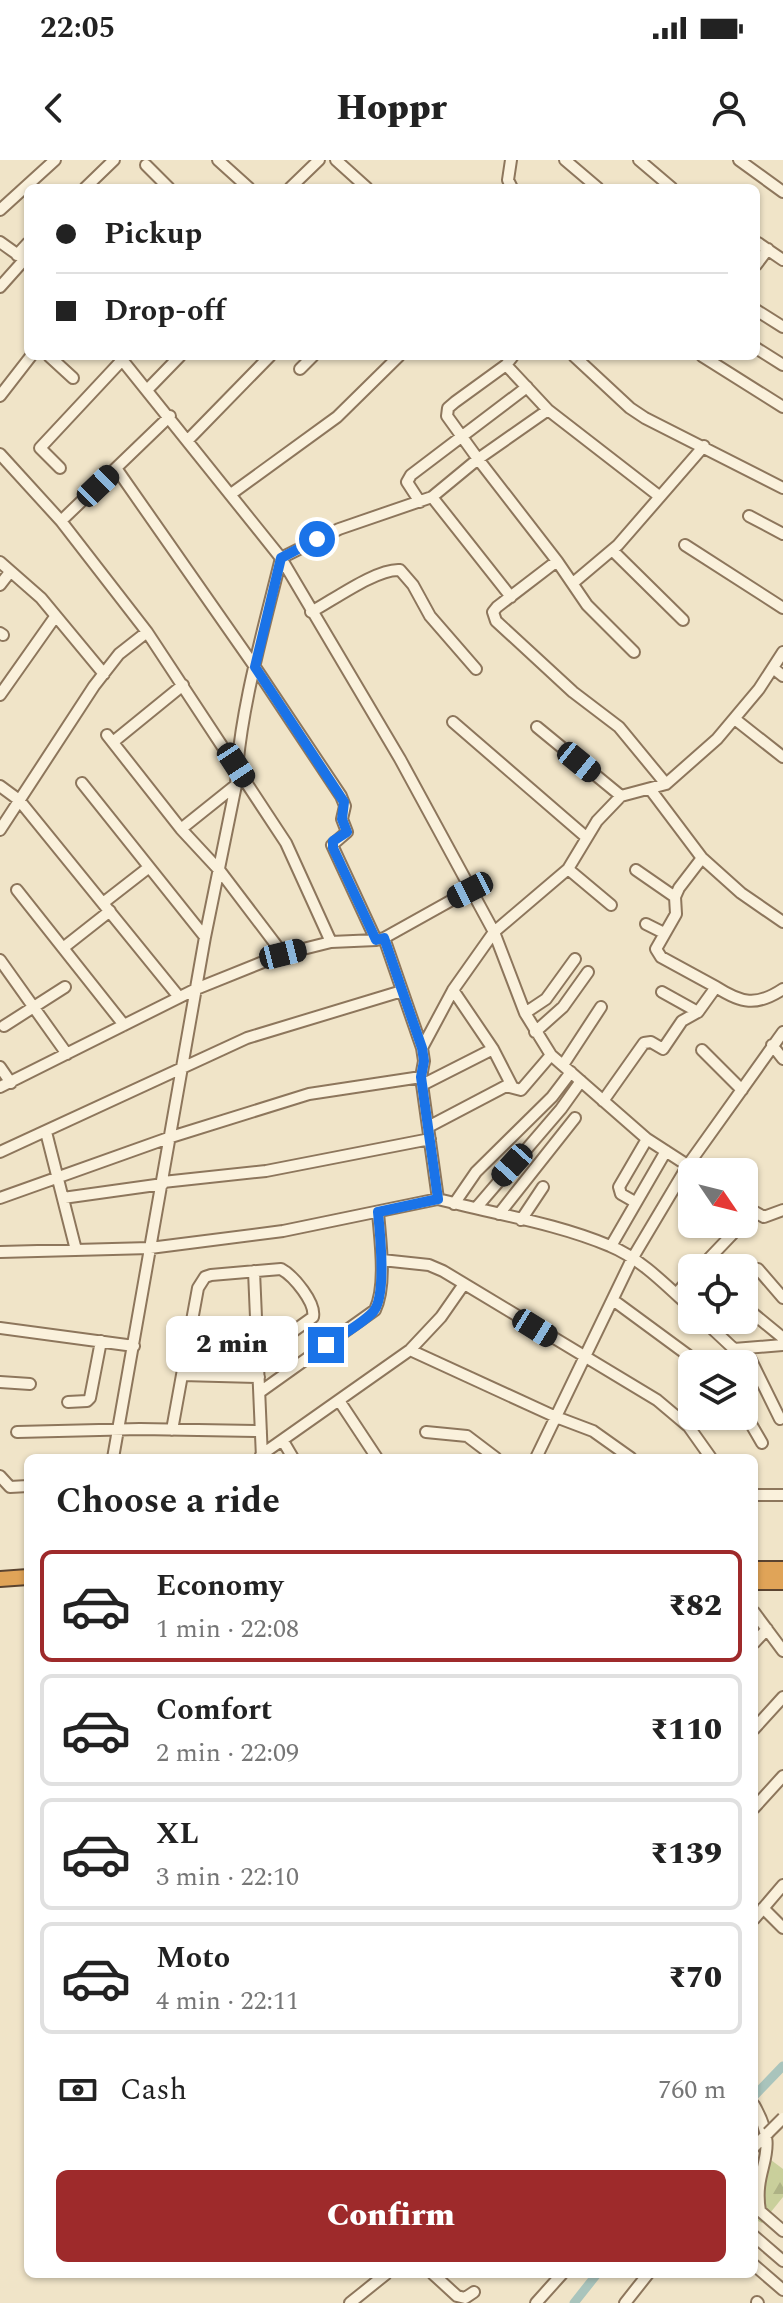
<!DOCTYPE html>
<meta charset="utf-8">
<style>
:root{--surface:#fff;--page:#f6f6f6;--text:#222;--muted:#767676;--line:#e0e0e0;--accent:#9e2a2b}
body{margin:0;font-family:Spectral,serif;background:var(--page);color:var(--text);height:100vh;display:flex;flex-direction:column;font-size:30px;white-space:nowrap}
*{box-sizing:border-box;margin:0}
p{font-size:26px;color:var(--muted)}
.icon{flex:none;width:44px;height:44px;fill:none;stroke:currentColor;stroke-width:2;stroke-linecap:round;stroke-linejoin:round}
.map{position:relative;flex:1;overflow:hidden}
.panel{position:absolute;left:24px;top:1294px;width:734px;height:824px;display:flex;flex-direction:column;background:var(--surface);border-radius:12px;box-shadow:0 2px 6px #0004}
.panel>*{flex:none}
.top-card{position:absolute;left:24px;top:24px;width:736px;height:176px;border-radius:12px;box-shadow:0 2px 6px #0004;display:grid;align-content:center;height:176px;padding:0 32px;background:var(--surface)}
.needle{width:52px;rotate:125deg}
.tools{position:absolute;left:678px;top:998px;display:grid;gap:16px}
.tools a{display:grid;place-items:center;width:80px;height:80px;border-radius:12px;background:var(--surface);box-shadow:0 2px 6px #0004;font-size:40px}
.end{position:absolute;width:36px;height:36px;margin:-18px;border:10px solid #1a73e8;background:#fff;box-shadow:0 0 0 4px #fff}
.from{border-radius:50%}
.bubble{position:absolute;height:56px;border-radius:12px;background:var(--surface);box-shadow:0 2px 6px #0004;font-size:26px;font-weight:800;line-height:56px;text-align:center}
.car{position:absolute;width:24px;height:48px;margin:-24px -12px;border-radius:10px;box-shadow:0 0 6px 2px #0007;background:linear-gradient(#222 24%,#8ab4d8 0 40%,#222 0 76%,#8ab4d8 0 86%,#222 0)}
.top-card b{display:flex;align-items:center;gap:28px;height:76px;font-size:30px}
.top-card b+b{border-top:2px solid var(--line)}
.top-card i{width:20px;height:20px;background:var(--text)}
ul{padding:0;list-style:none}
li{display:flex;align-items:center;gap:24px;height:112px;margin:0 16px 12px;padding:0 16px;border:4px solid var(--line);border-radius:12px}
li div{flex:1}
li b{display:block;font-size:30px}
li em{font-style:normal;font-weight:800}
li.active{border-color:var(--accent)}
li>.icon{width:72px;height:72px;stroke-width:1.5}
h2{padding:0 32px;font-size:36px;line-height:96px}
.pay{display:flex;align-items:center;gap:20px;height:88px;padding:0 32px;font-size:30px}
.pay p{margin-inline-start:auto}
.cta{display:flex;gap:16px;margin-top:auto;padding:16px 32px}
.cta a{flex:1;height:92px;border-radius:12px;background:var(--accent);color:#fff;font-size:32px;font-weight:800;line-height:92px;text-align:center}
.status{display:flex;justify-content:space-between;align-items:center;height:56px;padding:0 40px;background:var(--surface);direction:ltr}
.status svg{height:22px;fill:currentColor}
header{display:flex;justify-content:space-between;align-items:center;height:104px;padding:0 32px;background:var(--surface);font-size:36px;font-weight:800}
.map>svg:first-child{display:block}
</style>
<div class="status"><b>22:05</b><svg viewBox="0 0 49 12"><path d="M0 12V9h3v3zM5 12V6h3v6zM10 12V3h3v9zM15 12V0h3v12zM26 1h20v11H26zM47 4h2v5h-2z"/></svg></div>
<header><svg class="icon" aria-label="back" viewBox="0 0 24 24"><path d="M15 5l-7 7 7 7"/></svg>Hoppr<svg class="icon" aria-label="person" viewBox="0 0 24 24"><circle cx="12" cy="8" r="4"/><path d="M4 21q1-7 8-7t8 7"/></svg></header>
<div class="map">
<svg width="783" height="2143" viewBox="0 0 783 2143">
<defs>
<pattern id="forest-firs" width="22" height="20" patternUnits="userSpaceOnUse" patternTransform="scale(2)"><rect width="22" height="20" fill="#c9cf9b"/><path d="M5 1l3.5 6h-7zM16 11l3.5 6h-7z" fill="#aeb285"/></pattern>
</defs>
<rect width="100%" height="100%" fill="#f0e4c8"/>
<!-- forest -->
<path fill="url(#forest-firs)" d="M754,1999L771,2000L783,2009V2037L762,2063L754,2059Z"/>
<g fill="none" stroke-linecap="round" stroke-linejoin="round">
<!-- canal -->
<path stroke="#a9c4bc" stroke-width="9" d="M754,1936L783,1906
M574,2143L597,2114"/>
<!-- minor casing -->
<g stroke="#8d765c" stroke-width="14">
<path id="minor" d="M218,0L249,28
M336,0L367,28
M511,0L508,20L512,28
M565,0L598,28
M639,0L672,28
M739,0L783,32
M146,5L169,28
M85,28L114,0
M290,28L319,0
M0,50L55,0
M0,82L28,102
M758,83L783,100
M17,95L28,83
M756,105L768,89
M0,127L25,99
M756,150L783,167
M756,188L783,205
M49,196L73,218
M119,196L281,398L400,599L494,772L525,853L551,895L647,979L698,1012
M513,196L506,205L455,242L448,248L447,256L478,299L548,250
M574,196L630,248L645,258L783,328
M702,196L783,247
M506,205L548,250L659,336
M300,209L313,196
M147,230L180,196
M0,236L31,196
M188,280L270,196
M0,294L61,361L147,472L286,683L331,782
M60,308L40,288L125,197
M116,308L255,507L341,636L345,646L342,659L347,672L332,685L376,780
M231,334L337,257L399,196
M432,337L511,437
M420,342L407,322L411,315L527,227
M749,356L783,374
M61,361L170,256
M685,385L783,448
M612,390L683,460
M557,401L497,447L493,452L496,461L573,532L619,567L666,624
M0,402L41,438L104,514
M573,423L618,385L704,286
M0,425L10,412
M311,452C332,441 377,408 400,410L413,425L430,456L476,509
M0,473L3,475
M773,508L783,516
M0,535L55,457
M736,560L783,597
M453,562L586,677
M537,567L621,636
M107,575L181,669L220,711L283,794
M113,582L183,525
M82,623L205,777
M0,626L19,640L179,837
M650,629L702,698L741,733L783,762
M181,669L236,625
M0,670L94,526L119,494L147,472
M702,698L679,728L675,737L676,754L656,789L661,797L716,827
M568,709L611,745
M636,710L675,737
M17,730L124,865
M103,743L148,708
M646,764L664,773
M63,788L110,751
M0,800L67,894
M662,832L698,852L716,827C741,843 756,847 783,829
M525,853L546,839L575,799
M4,866L65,827
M535,872L563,847L588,812
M772,885L783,899
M422,888L453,830L494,772L568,709L597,661L621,636L666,624L717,579L759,529L783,492
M493,889L512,926
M702,890L742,930
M563,905L601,847
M0,907L11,923
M422,925L493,889L453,830
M0,927L196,829L283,794L331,782L376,780L384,778L470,730
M603,941L644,883L651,882L663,889L682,861L698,852
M428,967L506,926L521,930L551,895
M46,972L76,1090
M0,992L247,878L402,831
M163,1022L266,1011L430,979
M0,1038L171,977L309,934L421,917
M63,1038L163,1024
M438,1039C494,1054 556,1063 610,1086C640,1098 668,1127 692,1149
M635,1042L621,1034L619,1027L647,979
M454,1044L476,1012L552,937L571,912
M744,1046L764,1057L783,1050
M476,1048L561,949L581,921
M499,1054L575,958
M521,1060L543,1027
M697,1068L700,1064
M611,1086L666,991
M0,1092L150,1088L283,1071L438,1039L421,917L424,901L422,888L384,778
M382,1100L429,1105L443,1111L657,1240L689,1267L711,1298
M700,1108L742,1064
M758,1109L783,1138
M254,1111L262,1298
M676,1134L692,1116
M613,1140L700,1204
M744,1146L783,1178
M703,1160L734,1189L783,1185
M0,1168L134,1186
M410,1190L556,1257L593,1271L631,1298
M746,1190L780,1259
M726,1204L734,1189
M182,1215L198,1128L205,1117L211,1115L281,1109C294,1116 316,1143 313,1157L259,1196
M0,1222L30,1224
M260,1232L375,1150C387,1125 380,1079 378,1052
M68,1242L87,1241L90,1238L101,1181
M340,1242L377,1298
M744,1252L762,1283
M172,1270L182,1215L259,1217
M17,1272L140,1269L261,1271
M426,1272L467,1276L496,1298
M283,1281L293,1298
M261,1295L410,1190L441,1157L464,1124
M113,1298L205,777L236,625C239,553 264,468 281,398L339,369L432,337L478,299L557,401L587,445L634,492
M536,1298L632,1099L688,1005L783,872
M0,1316L10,1327L28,1326
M754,1335H783
M754,1452L783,1491
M754,1483L767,1469
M754,1569L783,1537
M754,1648L783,1616
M763,1748L783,1768
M754,1759L783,1725
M754,1945C783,1996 752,2004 760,2051L783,2071
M754,1987L768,1973
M754,2076L783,2101
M754,2105L783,2130
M433,2114L457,2136L465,2138L474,2132
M757,2142L758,2143
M350,2143L386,2114
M536,2143L562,2114
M625,2143L648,2114"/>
</g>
<!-- highway casing -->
<g stroke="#5b4430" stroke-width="18">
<path id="highway" d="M754,1409H783
M0,1419L28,1417
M754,1422H783"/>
</g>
<!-- minor -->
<use href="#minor" stroke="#faf1dc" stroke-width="10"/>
<!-- highway -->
<use href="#highway" stroke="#e0a458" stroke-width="14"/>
<!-- minor-bridge casing -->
<g stroke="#8d765c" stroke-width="14" stroke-linecap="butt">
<path id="minor-bridge" d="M768,1973L783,1958"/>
</g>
<!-- minor-bridge -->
<use href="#minor-bridge" stroke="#faf1dc" stroke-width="10"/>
</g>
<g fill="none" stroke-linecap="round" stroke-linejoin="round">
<!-- route -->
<path stroke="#1a73e8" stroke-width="10" d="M317,379L281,398L255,507L344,642L342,659L347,672L333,681V688L376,780L384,778L422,888L424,901L421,917L438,1039L378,1052C380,1073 387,1137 373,1152C361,1165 341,1175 326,1185"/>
</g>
</svg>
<div class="tools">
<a><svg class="needle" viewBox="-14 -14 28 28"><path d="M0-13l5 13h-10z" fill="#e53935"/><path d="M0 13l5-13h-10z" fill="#767676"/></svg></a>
<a><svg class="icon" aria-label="locate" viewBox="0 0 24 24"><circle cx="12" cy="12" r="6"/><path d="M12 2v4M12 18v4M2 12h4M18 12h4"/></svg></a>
<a><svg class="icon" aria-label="layers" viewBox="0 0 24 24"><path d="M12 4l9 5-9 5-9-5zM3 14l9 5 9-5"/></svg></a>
</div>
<i class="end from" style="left:317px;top:379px"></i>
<i class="end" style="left:326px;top:1185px"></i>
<div class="bubble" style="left:166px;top:1156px;width:132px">2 min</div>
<i class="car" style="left:98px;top:326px;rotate:46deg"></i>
<i class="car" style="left:579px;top:602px;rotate:129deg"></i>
<i class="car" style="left:236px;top:605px;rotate:147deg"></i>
<i class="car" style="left:470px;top:730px;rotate:243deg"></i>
<i class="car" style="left:283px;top:794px;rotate:76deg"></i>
<i class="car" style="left:512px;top:1005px;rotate:222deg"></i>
<i class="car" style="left:535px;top:1168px;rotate:122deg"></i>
<div class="top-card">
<b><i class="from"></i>Pickup</b>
<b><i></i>Drop-off</b>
</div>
<section class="panel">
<h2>Choose a ride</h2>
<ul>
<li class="active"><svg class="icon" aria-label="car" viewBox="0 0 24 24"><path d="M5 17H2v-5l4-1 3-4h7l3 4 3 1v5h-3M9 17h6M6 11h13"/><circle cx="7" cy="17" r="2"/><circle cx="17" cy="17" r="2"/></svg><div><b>Economy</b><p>1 min · 22:08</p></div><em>₹82</em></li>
<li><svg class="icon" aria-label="car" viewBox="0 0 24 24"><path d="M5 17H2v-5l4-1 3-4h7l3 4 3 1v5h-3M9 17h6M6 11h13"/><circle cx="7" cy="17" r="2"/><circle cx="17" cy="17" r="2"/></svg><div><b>Comfort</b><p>2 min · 22:09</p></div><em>₹110</em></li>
<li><svg class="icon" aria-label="car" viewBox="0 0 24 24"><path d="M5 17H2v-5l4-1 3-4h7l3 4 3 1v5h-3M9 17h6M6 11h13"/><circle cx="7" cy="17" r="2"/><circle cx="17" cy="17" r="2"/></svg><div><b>XL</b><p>3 min · 22:10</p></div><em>₹139</em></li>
<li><svg class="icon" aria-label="car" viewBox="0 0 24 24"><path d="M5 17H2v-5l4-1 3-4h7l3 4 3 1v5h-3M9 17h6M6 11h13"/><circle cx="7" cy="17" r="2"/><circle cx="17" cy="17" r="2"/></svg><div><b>Moto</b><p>4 min · 22:11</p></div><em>₹70</em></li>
</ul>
<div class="pay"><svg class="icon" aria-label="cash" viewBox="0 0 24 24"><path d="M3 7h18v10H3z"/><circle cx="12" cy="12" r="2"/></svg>Cash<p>760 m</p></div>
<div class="cta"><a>Confirm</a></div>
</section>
</div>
